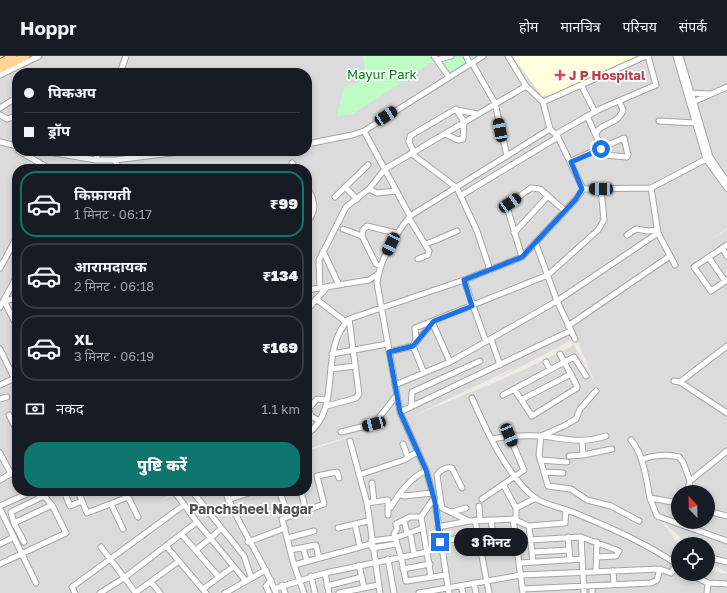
<!DOCTYPE html>
<html lang="hi">
<meta charset="utf-8">
<style>
:root{--surface:#171b24;--page:#20242c;--text:#f1f3f6;--muted:#9ea1a6;--line:#363941;--accent:#0f766e}
body{margin:0;font-family:"Golos Text","Noto Sans Devanagari",sans-serif;background:var(--page);color:var(--text);height:100vh;display:flex;flex-direction:column;font-size:15px;white-space:nowrap}
*{box-sizing:border-box;margin:0}
p{font-size:13px;color:var(--muted)}
.icon{flex:none;width:22px;height:22px;fill:none;stroke:currentColor;stroke-width:2;stroke-linecap:round;stroke-linejoin:round}
.map{position:relative;flex:1;overflow:hidden}
.panel{position:absolute;left:12px;top:108px;width:300px;height:332px;display:flex;flex-direction:column;background:var(--surface);border-radius:16px;box-shadow:0 2px 6px #0003}
.panel>*{flex:none}
.guide{position:absolute;left:12px;top:12px;width:300px;height:88px;border-radius:16px;box-shadow:0 2px 6px #0003;display:grid;align-content:center;height:88px;padding:0 12px;background:var(--surface)}
.needle{width:26px;rotate:338deg}
.buttons{position:absolute;left:671px;top:429px;display:grid;gap:8px}
.buttons a{display:grid;place-items:center;width:44px;height:44px;border-radius:50%;background:var(--surface);box-shadow:0 2px 6px #0003;font-size:20px}
.end{position:absolute;width:18px;height:18px;margin:-9px;border:5px solid #1a73e8;background:#fff;box-shadow:0 0 0 2px #fff}
.from{border-radius:50%}
.bubble{position:absolute;height:28px;border-radius:14px;background:var(--surface);box-shadow:0 2px 6px #0003;font-size:13px;font-weight:800;line-height:28px;text-align:center}
.car{position:absolute;width:12px;height:24px;margin:-12px -6px;border-radius:5px;box-shadow:0 0 3px 1px #0007;background:linear-gradient(#222 24%,#8ab4d8 0 40%,#222 0 76%,#8ab4d8 0 86%,#222 0)}
.guide b{display:flex;align-items:center;gap:14px;height:38px;font-size:15px}
.guide b+b{border-top:1px solid var(--line)}
.guide i{width:10px;height:10px;background:var(--text)}
ul{padding:7px 0 0;list-style:none}
li{display:flex;align-items:center;gap:12px;height:66px;margin:0 8px 6px;padding:0 4px;border:2px solid var(--line);border-radius:16px}
li div{flex:1}
li b{display:block;font-size:15px}
li em{font-style:normal;font-weight:800}
li.selected{border-color:var(--accent)}
li>.icon{width:36px;height:36px;stroke-width:1.5}
.pay{display:flex;align-items:center;gap:10px;height:44px;padding:0 12px;font-size:15px}
.pay p{margin-inline-start:auto}
.action{display:flex;gap:8px;margin-top:auto;padding:8px 12px}
.action a{flex:1;height:46px;border-radius:16px;background:var(--accent);color:#fff;font-size:16px;font-weight:800;line-height:46px;text-align:center}
header{display:flex;align-items:center;gap:24px;box-sizing:border-box;height:56px;padding:0 20px;background:var(--surface);border-bottom:1px solid var(--line)}
header strong{font-size:19px}
nav{display:flex;gap:22px;margin-inline-start:auto;font-size:14px}
.map>svg:first-child{display:block}
</style>
<header>
<strong>Hoppr</strong>
<nav><a>होम</a><a>मानचित्र</a><a>परिचय</a><a>संपर्क</a></nav>
</header>
<div class="map">
<svg width="727" height="537" viewBox="0 0 727 537">
<rect width="100%" height="100%" fill="#f0ece4"/>
<!-- residential -->
<path fill="#dcdbdb" fill-rule="evenodd" d="M35,0H727V172L707,186L727,173V517L708,505V488H687L659,462L678,488V518H708V514L727,518V537H0V17ZM17,17H307V95H17ZM17,113H307V393L385,370L307,395V435H189L162,444L174,435H17ZM576,282L596,329L574,289L517,317L413,360L516,311L497,323ZM678,436H708V466H678Z"/>
<!-- education -->
<path fill="#feffdd" d="M512,0H637L551,39L542,40Z"/>
<!-- park -->
<path fill="#befcc4" d="M363,0H478L444,21L436,8L429,7L413,19L353,58L337,60L344,31L362,25L365,13Z"/>
<g fill="none" stroke-linecap="round" stroke-linejoin="round">
<!-- minor casing -->
<g stroke="#a5a5a5" stroke-width="7">
<path id="minor" d="M434,0L449,21
M466,0L470,8
M508,0L526,30L543,46L550,73L558,81L583,133
M676,0L706,103L727,132
M680,0L710,101L727,126
M437,4L451,0
M472,7L495,47L507,100
M120,17L126,0
M0,19L39,0
M581,29L595,56
M691,37L709,38
M543,46L646,0
M693,46L727,31
M0,52L11,45
M457,54L477,58
M0,59L7,63L17,60
M659,65L695,67
M364,75L410,160
M556,78L600,53L656,29L648,0
M596,78C600,66 618,70 623,54L619,45
M0,86L17,90
M307,88L352,79L364,75L483,0
M19,95L50,113
M43,95L96,104H115L188,95
M414,97L409,86L410,80L456,53L464,66L463,83L458,84L445,78
M412,98L457,132L477,175L490,214
M96,104L98,95
M115,104L119,113
M571,105L624,82L628,99L627,101L605,99L587,60
M292,107L296,113
M307,131C315,144 317,155 307,166
M345,131L357,143
M651,132L658,177L675,209
M369,133L377,137L396,135
M462,139L558,81
M335,141L368,109
M409,162L429,195L428,199L418,203
M343,173L362,180
M514,177L548,140
M627,179L636,173L648,175L657,174
M425,188L434,185L457,175
M536,188L557,245L575,283
M727,189L694,211L711,235L727,224
M722,192L727,200
M323,195L339,229
M522,201L507,151L510,147L531,132L540,133L565,155
M709,202L725,225
M381,210L376,208L362,180L363,174L367,170L396,177
M0,212L17,181
M464,224L486,286
M320,232L319,204L346,151L369,133L385,113L526,30
M307,234L369,224L378,218
M17,242L4,245L17,270
M316,243L346,266
M0,251L17,220
M307,254L327,231
M433,268L450,306
M568,270L670,200
M491,283L500,309
M0,293L14,322
M389,296L413,290L434,265
M332,298L387,288
M546,306L550,313
M331,313L355,310
M424,317L413,290L416,283L415,272L548,219L598,174L604,164L601,133
M674,325L680,326L727,357
M680,326L727,290
M0,329L17,321
M395,329L450,306L557,245L658,177
M514,333L532,360L577,332V330L560,298
M596,335L580,353L576,363L564,370L541,380L539,399L548,430L571,433L587,444L611,450L639,465
M503,339L574,301L586,320
M472,342C486,374 507,420 535,442C545,449 563,452 575,457C611,472 646,487 678,509
M0,343L7,341
M521,344L571,318
M327,350L356,342L359,338L349,263
M411,351L412,336L480,305
M400,356L570,275
M9,359L17,374
M319,365L311,360L308,353L317,343L327,344
M341,376L374,368L396,340
M307,378C344,353 317,296 349,263L464,224L522,201L576,143L583,133L651,132L710,101
M492,383C509,380 525,379 542,380C567,383 581,388 606,380
M631,384C644,399 646,423 650,442L678,447
M350,385L367,447L380,537
M582,385L583,399
M403,388L408,401
M0,397L11,418
M569,400L583,399L612,393
M540,404L567,406
M642,404C650,399 669,398 679,401L683,406L690,425
M544,416L563,417
M359,419L404,404L417,396
M0,424L17,414
M372,427L374,446
M503,428L516,452V463
M64,435L70,450L82,445
M78,435L87,457L128,441
M125,435L138,461
M174,435L197,466L245,524
M192,435L244,500L251,521
M225,435C239,471 262,502 276,537
M279,435L289,460
M301,435L306,455
M687,436L690,425L727,395
M399,438L404,440L433,437
M650,442L657,460L727,485
M482,443L524,414L509,379
M228,444L254,435
M438,446L441,447L442,452L469,465
M367,447L388,444V459
M441,447L437,419C440,414 447,410 452,412L462,432
M111,448L123,473
M0,450L33,435
M479,450L480,464
M391,451C400,435 410,423 426,414
M516,452L536,442
M0,453L36,527
M708,455L727,460
M452,456L466,452
M421,461H410L396,468L397,473L394,478L401,501L406,525L446,519
M513,463L523,537
M404,464L407,477
M475,464L489,537
M491,464L495,492
M355,468L360,491
M529,470L533,506
M438,471L469,465L513,463L529,470L565,467L566,454
M338,472L368,465
M182,479L219,521
M493,479L515,476
M411,481L414,498
M568,481L570,504
M581,481L584,537
M288,482L314,475
M530,484L581,481L619,495L616,500L597,501
M371,485L395,482L423,472
M24,486L14,467L11,456L44,440L52,449
M248,486L285,472
M440,486L477,478
M0,488L14,481
M101,491L136,537
M167,491L206,537
M303,492L307,505
M372,492L397,488
M480,493L517,489
M196,494L221,473
M290,494L316,489L319,502
M427,494L441,491
M532,496L569,494
M708,501L727,506
M388,503L394,537
M520,507L582,503
M0,508L66,477L52,449L14,467
M294,509L371,488
M359,509L364,532
M403,513L430,508
M613,515L614,528
M596,516L597,486
M325,517L329,537
M690,518L708,527L727,528
M311,520L315,537
M431,521L421,461L434,442
M151,526L160,537
M474,527L476,537
M282,529L285,537
M327,530L362,521
M461,530L463,537
M592,530V537
M203,533L233,511
M274,533L325,517L427,496
M522,533L651,527L657,524L660,513
M75,537L72,531L184,449
M100,537L124,522L197,466
M135,537L179,505
M225,537L266,514
M269,537L266,530L271,524
M304,537L294,509L282,463L324,448L317,420L337,416L339,422
M339,537L378,529
M419,537L521,519L660,513L671,517L677,508
M449,537L435,446L426,414L400,356L377,227C380,202 395,179 410,160L550,73
M707,537L708,527"/>
</g>
<!-- major casing -->
<g stroke="#986800" stroke-width="9">
<path id="major" d="M0,7L13,0
M0,13L26,0"/>
</g>
<!-- minor -->
<use href="#minor" stroke="#fff" stroke-width="5"/>
<!-- major -->
<use href="#major" stroke="#ffd599" stroke-width="7"/>
</g>
<g fill="none" stroke-linecap="round" stroke-linejoin="round">
<!-- route -->
<path stroke="#1a73e8" stroke-width="5" d="M440,486L435,446L426,414L400,356L389,296L413,290L434,265L472,250L464,224L522,201L576,143L582,133L571,106L601,93"/>
</g>
<!-- markers -->
<path fill="#e0444e" stroke="#fff" stroke-width="1.5" d="M558 13h4v4h4v4h-4v4h-4v-4h-4v-4h4z"/>
<g text-anchor="middle" dominant-baseline="central" stroke-width="3.5" stroke-linejoin="round" paint-order="stroke">
<!-- park labels -->
<g font-size="13" fill="#078113" stroke="#fff">
<text x="382" y="18">Mayur Park</text>
</g>
<!-- health labels -->
<g font-size="13" font-weight="bold" fill="#be3a42" stroke="#fff" text-anchor="start">
<text x="569" y="19">J P Hospital</text>
</g>
<!-- neighbourhood labels -->
<g font-size="14" font-weight="bold" fill="#515151" stroke="#fff">
<text x="251" y="452">Panchsheel Nagar</text>
</g>
</g>
</svg>
<div class="buttons">
<a><svg class="needle" viewBox="-14 -14 28 28"><path d="M0-13l5 13h-10z" fill="#e53935"/><path d="M0 13l5-13h-10z" fill="#9ea1a6"/></svg></a>
<a><svg class="icon" aria-label="locate" viewBox="0 0 24 24"><circle cx="12" cy="12" r="6"/><path d="M12 2v4M12 18v4M2 12h4M18 12h4"/></svg></a>
</div>
<i class="end from" style="left:601px;top:93px"></i>
<i class="end" style="left:440px;top:486px"></i>
<div class="bubble" style="left:454px;top:472px;width:74px">3 मिनट</div>
<i class="car" style="left:386px;top:60px;rotate:57deg"></i>
<i class="car" style="left:500px;top:74px;rotate:349deg"></i>
<i class="car" style="left:601px;top:133px;rotate:271deg"></i>
<i class="car" style="left:510px;top:147px;rotate:56deg"></i>
<i class="car" style="left:391px;top:188px;rotate:205deg"></i>
<i class="car" style="left:374px;top:368px;rotate:255deg"></i>
<i class="car" style="left:509px;top:379px;rotate:157deg"></i>
<div class="guide">
<b><i class="from"></i>पिकअप</b>
<b><i></i>ड्रॉप</b>
</div>
<section class="panel">
<ul>
<li class="selected"><svg class="icon" aria-label="car" viewBox="0 0 24 24"><path d="M5 17H2v-5l4-1 3-4h7l3 4 3 1v5h-3M9 17h6M6 11h13"/><circle cx="7" cy="17" r="2"/><circle cx="17" cy="17" r="2"/></svg><div><b>किफ़ायती</b><p>1 मिनट · 06:17</p></div><em>₹99</em></li>
<li><svg class="icon" aria-label="car" viewBox="0 0 24 24"><path d="M5 17H2v-5l4-1 3-4h7l3 4 3 1v5h-3M9 17h6M6 11h13"/><circle cx="7" cy="17" r="2"/><circle cx="17" cy="17" r="2"/></svg><div><b>आरामदायक</b><p>2 मिनट · 06:18</p></div><em>₹134</em></li>
<li><svg class="icon" aria-label="car" viewBox="0 0 24 24"><path d="M5 17H2v-5l4-1 3-4h7l3 4 3 1v5h-3M9 17h6M6 11h13"/><circle cx="7" cy="17" r="2"/><circle cx="17" cy="17" r="2"/></svg><div><b>XL</b><p>3 मिनट · 06:19</p></div><em>₹169</em></li>
</ul>
<div class="pay"><svg class="icon" aria-label="cash" viewBox="0 0 24 24"><path d="M3 7h18v10H3z"/><circle cx="12" cy="12" r="2"/></svg>नकद<p>1.1 km</p></div>
<div class="action"><a>पुष्टि करें</a></div>
</section>
</div>
